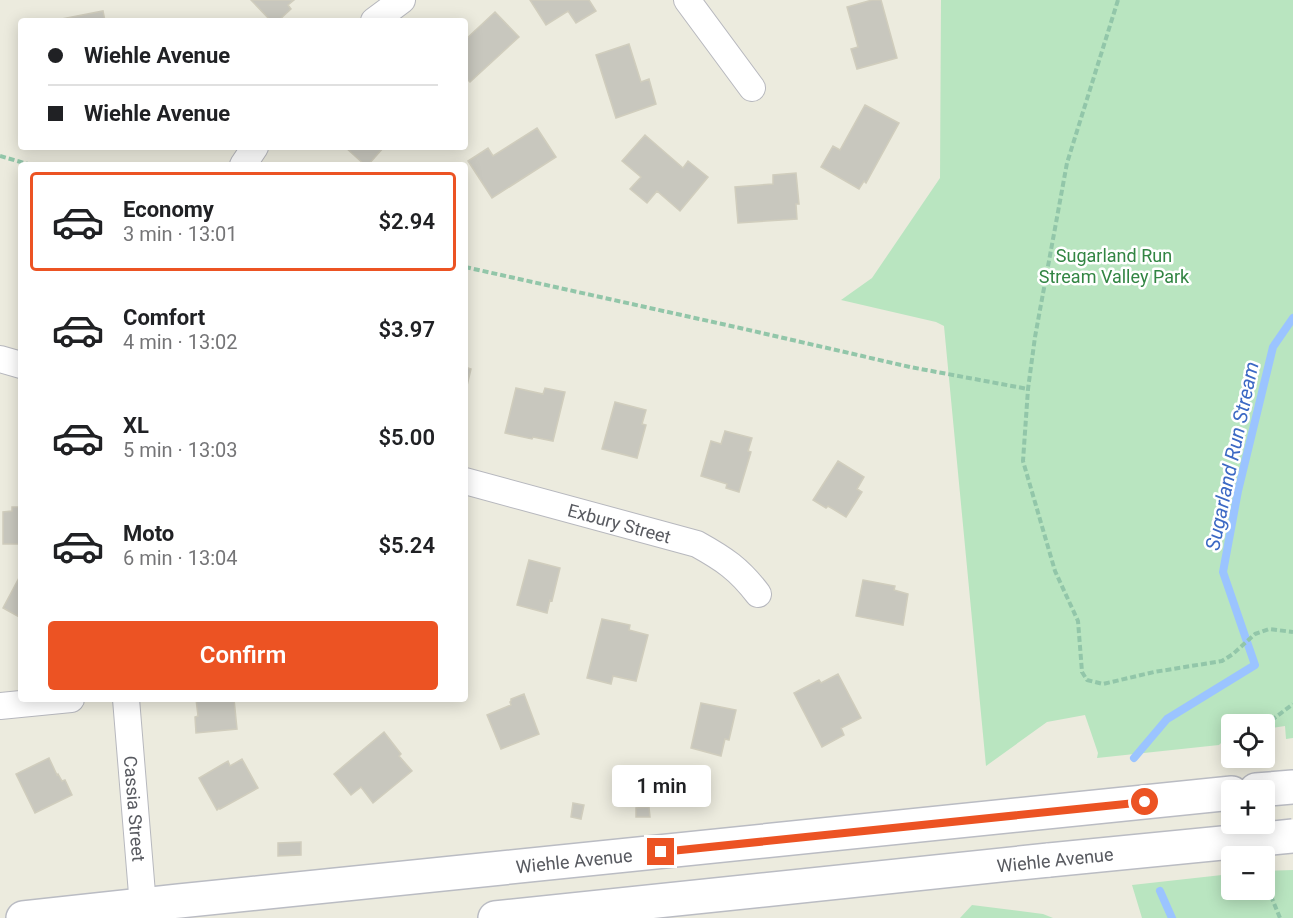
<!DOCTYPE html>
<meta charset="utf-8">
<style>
:root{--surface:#fff;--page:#f2f2f2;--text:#202124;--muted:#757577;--line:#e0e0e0;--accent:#ec5323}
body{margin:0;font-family:Roboto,sans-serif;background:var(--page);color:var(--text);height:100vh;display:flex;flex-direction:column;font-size:22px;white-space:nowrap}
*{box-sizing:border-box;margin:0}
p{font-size:20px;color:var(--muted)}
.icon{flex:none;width:33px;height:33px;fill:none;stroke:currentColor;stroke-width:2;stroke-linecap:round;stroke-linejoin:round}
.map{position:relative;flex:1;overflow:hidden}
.drawer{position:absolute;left:18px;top:162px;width:450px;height:540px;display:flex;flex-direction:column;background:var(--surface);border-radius:6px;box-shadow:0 3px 15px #0003}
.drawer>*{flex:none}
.hud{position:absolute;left:18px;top:18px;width:450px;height:132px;border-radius:6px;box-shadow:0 3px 15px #0003;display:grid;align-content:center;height:132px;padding:0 30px;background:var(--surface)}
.controls{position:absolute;left:1221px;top:714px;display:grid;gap:12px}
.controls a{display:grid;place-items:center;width:54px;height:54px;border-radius:6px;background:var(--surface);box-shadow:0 3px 15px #0003;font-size:30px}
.end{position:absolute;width:27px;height:27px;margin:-14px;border:8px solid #ec5323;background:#fff;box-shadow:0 0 0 3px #fff}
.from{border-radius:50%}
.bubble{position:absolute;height:42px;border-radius:6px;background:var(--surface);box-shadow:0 3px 15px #0003;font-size:20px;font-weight:600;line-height:42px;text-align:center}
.hud b{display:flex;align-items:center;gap:21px;height:57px;font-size:22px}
.hud b+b{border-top:2px solid var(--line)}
.hud i{width:15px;height:15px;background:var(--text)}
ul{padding:10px 0 0;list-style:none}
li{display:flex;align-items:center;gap:18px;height:99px;margin:0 12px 9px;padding:0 18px;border:3px solid transparent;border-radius:6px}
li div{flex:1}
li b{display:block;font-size:22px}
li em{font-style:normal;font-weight:600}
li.selected{border-color:var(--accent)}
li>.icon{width:54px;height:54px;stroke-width:1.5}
.action{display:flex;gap:12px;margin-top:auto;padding:12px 30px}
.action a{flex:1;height:69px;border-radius:6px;background:var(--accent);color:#fff;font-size:24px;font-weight:600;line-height:69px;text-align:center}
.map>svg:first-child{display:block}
</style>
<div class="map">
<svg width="1293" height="918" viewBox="0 0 1293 918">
<rect width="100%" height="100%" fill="#ecebde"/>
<!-- green -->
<path fill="#b9e5c0" d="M941,0H1293V738L1286,739L1285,726L1265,729L1264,724H1232L1231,734L1229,735L1219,745L1097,758L1098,753L1085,715L1047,722L986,766L944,326L936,322L841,300L872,278L940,178Z
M1293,870V918H1142L1132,885L1231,874L1232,890H1264L1265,871Z
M972,905L1043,914L1053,918H960Z"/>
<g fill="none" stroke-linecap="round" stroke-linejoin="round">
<!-- stream -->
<path stroke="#9bc4ff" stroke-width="8" d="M1134,758L1167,719L1255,665L1223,572L1238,491L1273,347L1293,318
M1160,891L1172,918"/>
</g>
<!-- building -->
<path fill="#c8c7be" stroke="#d0cdbd" stroke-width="1.5" d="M251,0H294L288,5L291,9L278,21H271Z
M530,0H589L596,11L576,23L568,11L546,25Z
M872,0H881L897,58L857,69L851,49L858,47L847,7Z
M103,11L105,21H61V19Z
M495,12L519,37L470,82L465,77V40Z
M629,44L641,82L649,79L656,104L616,118L596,55Z
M865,105L899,123L866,183L864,181L859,189L821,167L833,146L840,150Z
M537,128L556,157L492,198L468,161L488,148L493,156Z
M645,135L683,168L688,161L708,177L680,211L657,191L647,203L630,189L641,177L622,161Z
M345,147H384L368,165H365Z
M796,173L799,204H796L797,219L738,223L735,187L773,184V175Z
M465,367L471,369L465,394Z
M516,388L543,394L545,388L565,392L553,441L533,437L532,439L505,433Z
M615,402L646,410L642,424L646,425L637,458L602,449Z
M725,431L752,438L748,451L751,452L739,492L726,488L727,484L701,476L711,441L721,444Z
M838,461L864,477L857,489L862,492L846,517L828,506L826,508L813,500Z
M12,507H21V544H3V512L12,511Z
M529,560L560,568L552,601L550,600L547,613L517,605Z
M21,574V618L3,608Z
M863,580L895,586L894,590L908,594L903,625L856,616Z
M602,619L630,625L629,630L648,635L636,681L613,676L611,684L587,678Z
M838,674L861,718L841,728L844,735L822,747L794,693L819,680L821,683Z
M524,694L539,734L501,749L487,715L511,705L510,702L511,701V699Z
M196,699H234L237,729L196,733L195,717L198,716Z
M701,703L736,710L729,740L725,739L721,756L691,748Z
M384,732L401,754L399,756L412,771L373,803L361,787L351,795L334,774Z
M49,758L57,775L58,774L62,781L65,780L72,795L35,813L16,774Z
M242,759L258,788L220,809L219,808L217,810L199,778L228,761L230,766Z
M573,803L584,805L581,819L571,817Z
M649,807L650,817H636V808Z
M301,842V855L278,856V843Z"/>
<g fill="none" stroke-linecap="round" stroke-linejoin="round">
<!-- minor casing -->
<g stroke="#b7b8be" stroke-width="28">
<g id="minor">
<path d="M687,0L752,88"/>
<path d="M374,21L402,0"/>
<path d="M243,165L255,147"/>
<path d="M0,359L21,365"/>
<path id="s1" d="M465,481L697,544C724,559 739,569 758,594"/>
<path id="s2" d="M126,699L144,918"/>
<path d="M0,706L71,699"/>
</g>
</g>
<!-- secondary casing -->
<g stroke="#babcc3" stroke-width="36">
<g id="secondary">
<path d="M1256,790L1293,787"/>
<path id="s3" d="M23,918L179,901L1232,793"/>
<path d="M495,918L1049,860"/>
</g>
</g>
<!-- path -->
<path stroke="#92c6a9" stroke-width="4" stroke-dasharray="6 3" stroke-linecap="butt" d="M1118,0L1067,163L1035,337L1028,389L1023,461L1055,571L1078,621L1082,672L1087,680L1103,684L1154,672L1222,661L1233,654L1255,634L1269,629L1293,632
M0,156L31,165
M465,267L740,328L910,367L1028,389
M1264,726L1293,704
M1264,879L1280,918"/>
<!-- minor -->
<use href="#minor" stroke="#fff" stroke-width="26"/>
<!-- secondary -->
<use href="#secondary" stroke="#fff" stroke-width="33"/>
<!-- secondary-bridge casing -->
<g stroke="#babcc3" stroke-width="36" stroke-linecap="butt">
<path id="secondary-bridge" d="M1049,860L1293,836"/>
</g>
<!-- secondary-bridge -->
<use href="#secondary-bridge" stroke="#fff" stroke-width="33"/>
</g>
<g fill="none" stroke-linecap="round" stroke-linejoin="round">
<!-- route -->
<path stroke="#ec5323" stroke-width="8" d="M661,852L1145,802"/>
</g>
<g text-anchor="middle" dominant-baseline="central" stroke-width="5" stroke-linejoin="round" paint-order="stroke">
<!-- park labels -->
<g font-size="18" fill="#328543" stroke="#fff">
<text x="1114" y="255">Sugarland Run<tspan x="1114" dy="21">Stream Valley Park</tspan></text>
</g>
<!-- street labels -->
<g font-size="18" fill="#585a60" stroke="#fff">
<text stroke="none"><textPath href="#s1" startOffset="160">Exbury Street</textPath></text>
<text stroke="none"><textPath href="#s2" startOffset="110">Cassia Street</textPath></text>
<text transform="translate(1055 860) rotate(-6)">Wiehle Avenue</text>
<text stroke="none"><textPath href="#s3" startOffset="554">Wiehle Avenue</textPath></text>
</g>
<!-- water labels -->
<g font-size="20" font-style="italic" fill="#3c69c4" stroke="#fff">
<text transform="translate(1232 456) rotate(-78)">Sugarland Run Stream</text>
</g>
</g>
</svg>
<div class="controls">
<a><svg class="icon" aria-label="locate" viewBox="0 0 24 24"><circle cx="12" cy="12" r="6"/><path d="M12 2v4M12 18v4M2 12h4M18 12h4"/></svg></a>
<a>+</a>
<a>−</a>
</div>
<i class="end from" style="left:1145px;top:802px"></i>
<i class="end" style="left:661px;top:852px"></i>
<div class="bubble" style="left:612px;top:765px;width:99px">1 min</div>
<div class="hud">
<b><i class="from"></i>Wiehle Avenue</b>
<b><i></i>Wiehle Avenue</b>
</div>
<section class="drawer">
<ul>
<li class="selected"><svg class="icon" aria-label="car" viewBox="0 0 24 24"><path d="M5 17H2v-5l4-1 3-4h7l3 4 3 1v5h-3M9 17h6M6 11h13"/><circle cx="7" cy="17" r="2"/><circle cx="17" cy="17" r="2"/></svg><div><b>Economy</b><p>3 min · 13:01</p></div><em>$2.94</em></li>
<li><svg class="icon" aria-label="car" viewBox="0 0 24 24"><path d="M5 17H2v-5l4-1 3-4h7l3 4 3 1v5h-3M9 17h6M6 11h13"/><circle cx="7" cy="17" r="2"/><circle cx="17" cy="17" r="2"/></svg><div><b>Comfort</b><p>4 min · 13:02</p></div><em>$3.97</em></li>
<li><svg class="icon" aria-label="car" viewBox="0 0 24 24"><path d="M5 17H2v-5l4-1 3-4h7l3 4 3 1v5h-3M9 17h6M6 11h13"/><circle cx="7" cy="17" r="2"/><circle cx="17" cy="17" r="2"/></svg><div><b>XL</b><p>5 min · 13:03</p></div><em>$5.00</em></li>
<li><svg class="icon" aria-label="car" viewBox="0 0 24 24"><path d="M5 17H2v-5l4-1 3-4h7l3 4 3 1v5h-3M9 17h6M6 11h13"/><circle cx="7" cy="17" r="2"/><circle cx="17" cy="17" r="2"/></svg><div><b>Moto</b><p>6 min · 13:04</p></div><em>$5.24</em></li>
</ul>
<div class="action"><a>Confirm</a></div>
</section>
</div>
